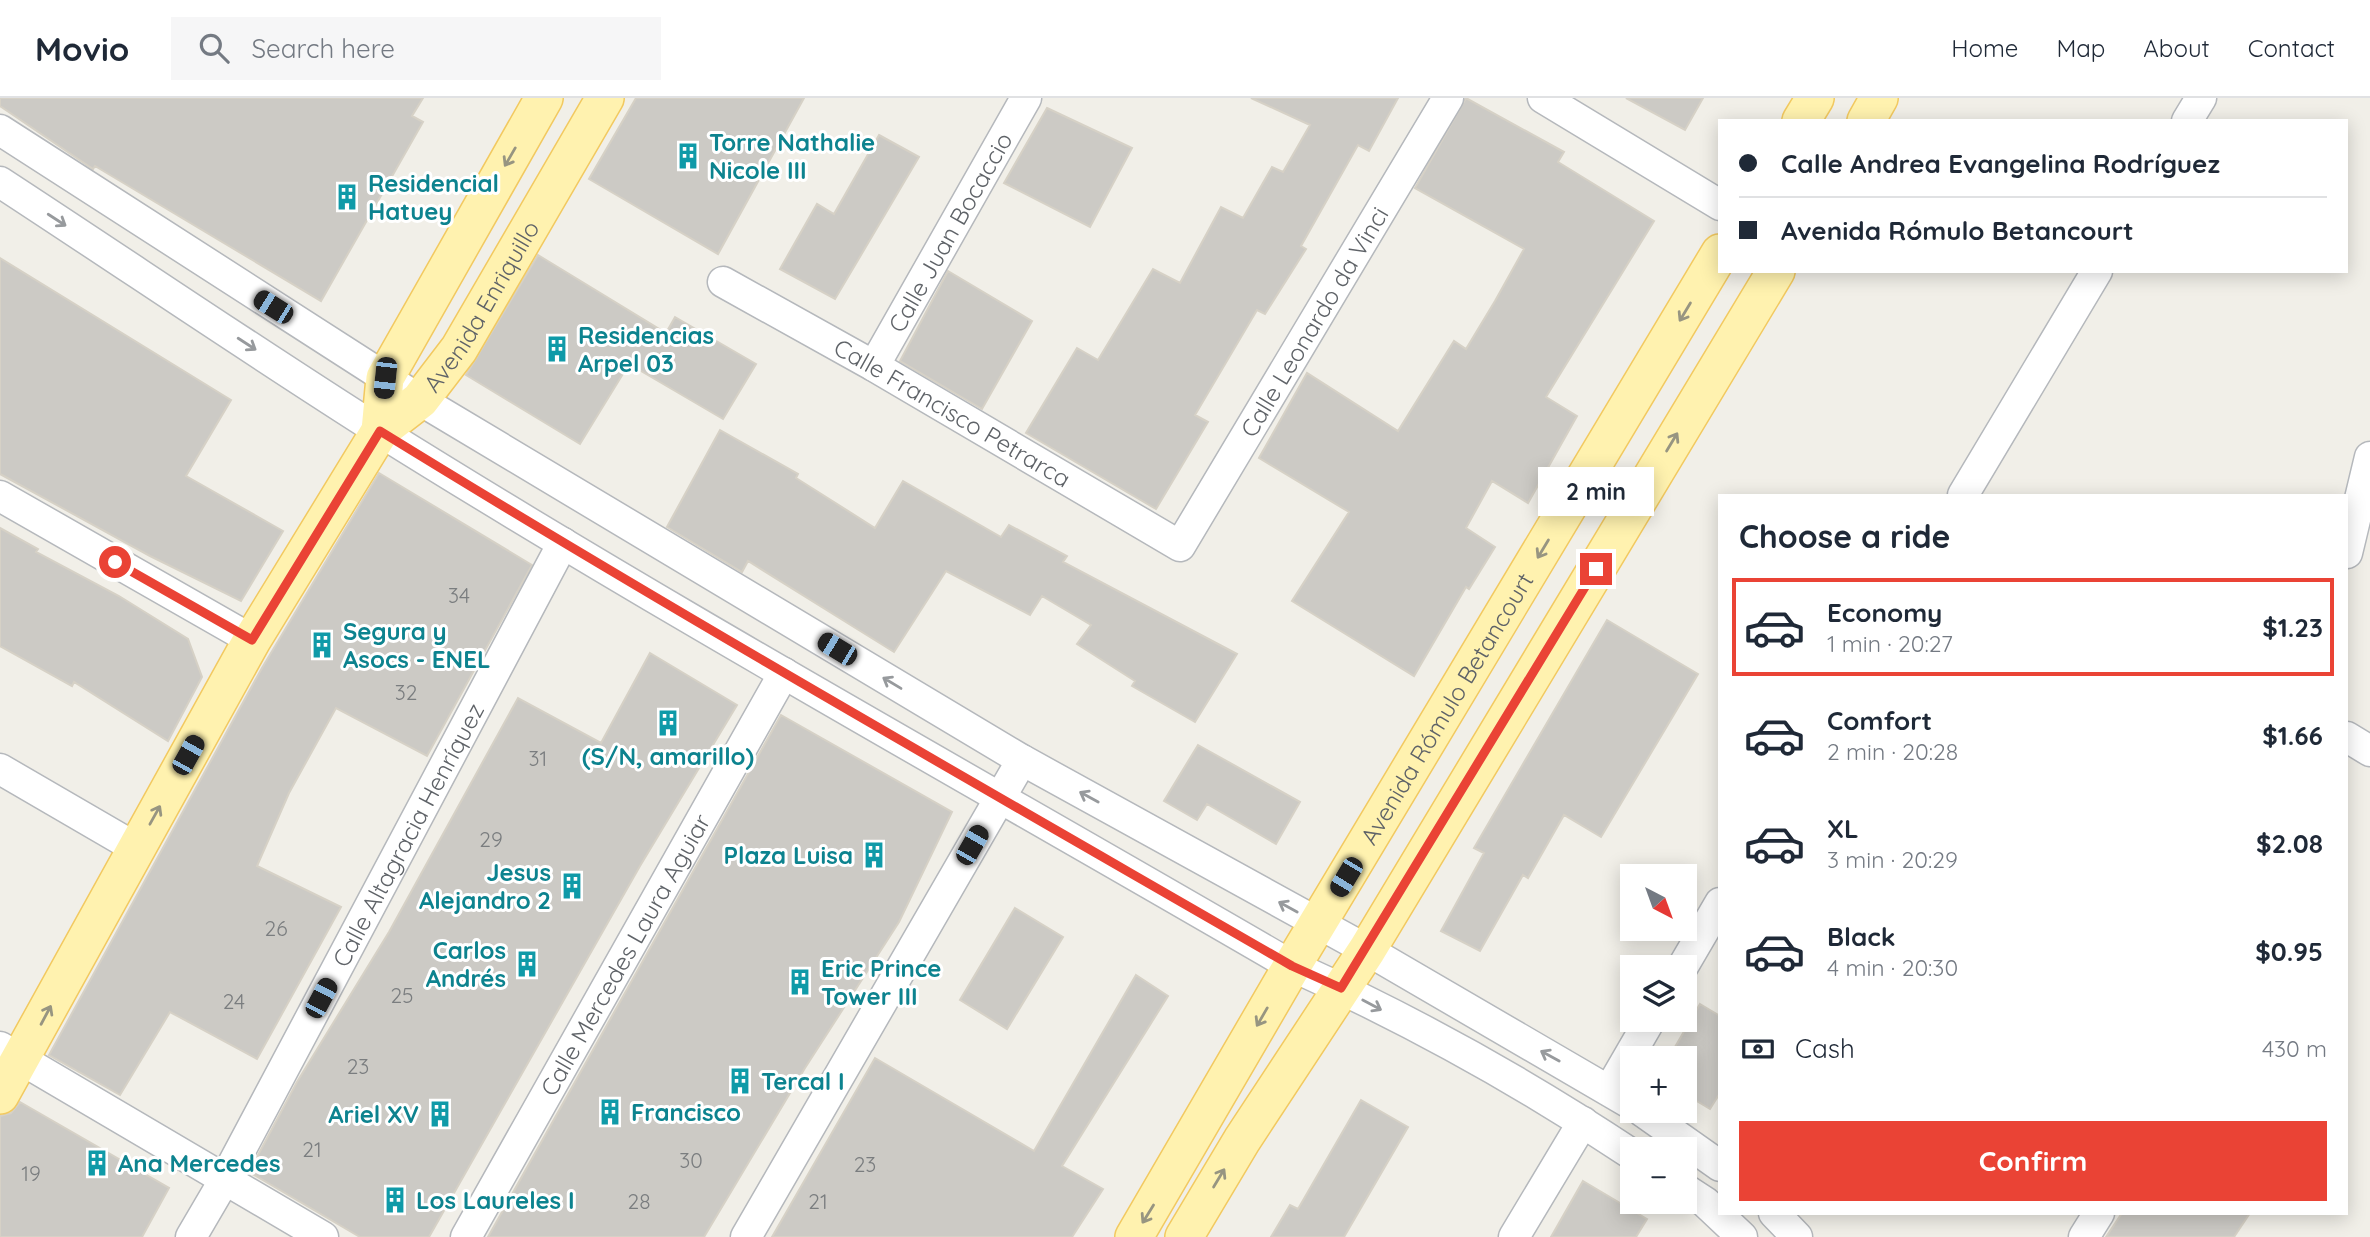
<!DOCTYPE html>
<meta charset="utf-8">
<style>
:root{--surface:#fff;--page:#f6f6f7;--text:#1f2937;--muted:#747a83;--line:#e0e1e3;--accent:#ea4335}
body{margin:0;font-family:Quicksand,sans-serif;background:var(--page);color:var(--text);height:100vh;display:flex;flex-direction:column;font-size:26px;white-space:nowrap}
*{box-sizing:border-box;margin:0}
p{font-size:23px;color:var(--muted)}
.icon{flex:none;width:38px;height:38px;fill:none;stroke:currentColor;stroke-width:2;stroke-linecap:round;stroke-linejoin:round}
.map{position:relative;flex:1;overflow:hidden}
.drawer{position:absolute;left:1718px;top:396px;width:630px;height:721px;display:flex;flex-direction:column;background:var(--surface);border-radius:0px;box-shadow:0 4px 18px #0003}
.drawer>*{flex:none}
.guide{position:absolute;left:1718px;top:21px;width:630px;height:154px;border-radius:0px;box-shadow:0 4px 18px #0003;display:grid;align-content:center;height:154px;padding:0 21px;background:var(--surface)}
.needle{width:46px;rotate:139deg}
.fabs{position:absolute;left:1620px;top:766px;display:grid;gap:14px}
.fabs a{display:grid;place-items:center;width:77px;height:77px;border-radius:0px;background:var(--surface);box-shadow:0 4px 18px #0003;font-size:35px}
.end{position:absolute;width:32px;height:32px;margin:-16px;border:9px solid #ea4335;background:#fff;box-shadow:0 0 0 4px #fff}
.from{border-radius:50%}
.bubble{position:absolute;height:49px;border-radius:0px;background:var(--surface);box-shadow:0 4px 18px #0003;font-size:23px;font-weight:800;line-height:49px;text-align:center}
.car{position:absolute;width:21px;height:42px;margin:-21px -10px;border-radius:9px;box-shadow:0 0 5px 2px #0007;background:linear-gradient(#222 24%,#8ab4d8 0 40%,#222 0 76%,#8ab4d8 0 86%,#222 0)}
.guide b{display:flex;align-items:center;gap:24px;height:66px;font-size:26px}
.guide b+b{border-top:2px solid var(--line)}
.guide i{width:18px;height:18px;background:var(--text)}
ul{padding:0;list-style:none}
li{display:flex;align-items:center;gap:21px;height:98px;margin:0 14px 10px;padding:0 7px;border:4px solid transparent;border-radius:0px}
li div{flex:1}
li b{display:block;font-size:26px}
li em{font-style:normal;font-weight:800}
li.current{border-color:var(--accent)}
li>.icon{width:63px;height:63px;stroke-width:1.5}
h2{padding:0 21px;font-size:32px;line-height:84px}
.pay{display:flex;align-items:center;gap:18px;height:77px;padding:0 21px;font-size:26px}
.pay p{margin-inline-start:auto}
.action{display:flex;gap:14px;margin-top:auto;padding:14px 21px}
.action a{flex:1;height:80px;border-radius:0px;background:var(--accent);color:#fff;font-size:28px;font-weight:800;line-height:80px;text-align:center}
header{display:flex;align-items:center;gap:42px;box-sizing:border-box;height:98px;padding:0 35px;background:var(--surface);border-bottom:2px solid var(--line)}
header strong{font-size:33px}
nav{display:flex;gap:38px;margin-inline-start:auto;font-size:24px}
.search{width:490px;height:63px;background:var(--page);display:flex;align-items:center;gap:18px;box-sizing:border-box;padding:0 24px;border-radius:0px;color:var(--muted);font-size:26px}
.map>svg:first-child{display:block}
</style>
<header>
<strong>Movio</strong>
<div class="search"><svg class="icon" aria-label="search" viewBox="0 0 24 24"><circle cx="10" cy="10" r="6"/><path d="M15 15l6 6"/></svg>Search here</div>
<nav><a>Home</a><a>Map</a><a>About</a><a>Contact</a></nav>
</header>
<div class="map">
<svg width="2370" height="1139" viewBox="0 0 2370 1139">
<rect width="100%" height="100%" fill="#f1efe8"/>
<!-- building -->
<path fill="#cccac5" stroke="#d6d1c6" stroke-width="2" d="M0,0H423L412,18L423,24L321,203L95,68L93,71L0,8Z
M636,0H804L718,156L589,81Z
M1251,0H1398L1369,53L1358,47L1301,148L1306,151L1265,216L1257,212L1195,317L1208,324L1156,411L1026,335L1077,250L1098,262L1153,171L1180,185L1221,109L1243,120L1272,69L1283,74L1310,27Z
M1466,0L1564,54L1558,64L1654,123L1546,299L1577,318L1528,405L1492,383L1466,430L1495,449L1469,491L1466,489L1414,578L1292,503L1349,414L1259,360L1307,275L1398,333L1454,243L1466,251L1495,203L1524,151L1415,90Z
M1626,0H1703L1685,32Z
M1047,10L1132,50L1090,129L1004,85Z
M879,37L919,59L835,201L780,171L817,106L834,116Z
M538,157L666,235L675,219L756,266L723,321L629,266L580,346L466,277Z
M0,160L231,302L186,378L283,433L241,503L150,458L0,376Z
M948,173L1032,223L982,311L900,263Z
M720,332L798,376L796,380L875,430L903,383L1001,439L1009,427L1067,458L1063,464L1237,556L1195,624L1132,588L1135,583L1077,546L1091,527L1042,498L1030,517L946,473L894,554L748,463L742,474L667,429Z
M379,375L532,467L427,658L336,610L289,695L257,768L341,809L257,961L170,914L120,997L49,957L262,570Z
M0,430L38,451L36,454L119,498L188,541L202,579L168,643L74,584L72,588L0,548Z
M1607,522L1698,576L1601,739L1564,717L1528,780L1523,777L1480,853L1441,833L1484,755L1474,750Z
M650,555L737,607L640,768L429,1139H360L249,1074L297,984L389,834L518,600L601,645Z
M781,617L952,714L899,824L805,970L704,1139H488Z
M1198,647L1300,704L1276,746L1207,706L1197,722L1164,703Z
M1015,810L1063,839L1007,931L960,902Z
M1136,877L1168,898L1062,1068L1103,1091L1072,1139H772L875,960L1034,1053Z
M1700,906L1720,918V995L1710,1011L1685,996V961H1668Z
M1361,1002L1408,1029L1344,1139H1271L1290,1107L1298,1111Z
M20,1004L169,1090L142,1139H0V1018L11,1015Z
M1583,1083L1647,1121L1636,1139H1551Z
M2122,1115H2250L2234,1139H2106Z"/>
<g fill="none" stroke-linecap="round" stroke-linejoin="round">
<!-- minor casing -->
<g stroke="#b5b8bc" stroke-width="33">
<g id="minor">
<path d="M1543,0L1720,107"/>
<path d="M2187,23L2201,0"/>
<path d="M0,32L420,302L1022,662L1367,852L1633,1007"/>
<path d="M0,84C127,167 253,253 381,334C680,521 988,691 1292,868C1409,921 1525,985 1633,1057"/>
<path id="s1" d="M723,184L874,268L1180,448L1448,0"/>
<path id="s2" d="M874,268L1026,0"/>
<path d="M1963,397L2097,173"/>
<path d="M0,398L252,542"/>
<path d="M2347,455L2370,359"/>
<path d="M2347,639L2370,653"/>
<path d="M0,671L136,750"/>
<path d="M1682,870L1720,805"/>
<path d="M0,949L323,1139"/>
<path d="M1610,991L1650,922"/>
<path d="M1642,1013L1720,1068"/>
<path d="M1685,1091L1705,1104L1742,1139"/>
<path d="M1774,1115L1797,1139"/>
<path id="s3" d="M191,1139L225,1081L563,445"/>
<path id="s4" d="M466,1139L784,575"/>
<path d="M746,1139L1022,662"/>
<path d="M1514,1139L1583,1024"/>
<path d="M2084,1139L2099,1115"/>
</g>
</g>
<!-- major casing -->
<g stroke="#f2c960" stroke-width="40">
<g id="major">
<path d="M1801,23L1815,0"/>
<path d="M1866,23L1879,0"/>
<path d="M380,333L385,280L544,0"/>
<path id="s5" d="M0,997L252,542L380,333L420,302L459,251L605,0"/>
<path id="s6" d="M1134,1139L1292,868L1720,155"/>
<path d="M1184,1139L1242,1042L1367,852L1776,173"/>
</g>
</g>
<!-- minor -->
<use href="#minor" stroke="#fff" stroke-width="30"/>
<!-- major -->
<use href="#major" stroke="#fff2af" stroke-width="37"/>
</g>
<!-- one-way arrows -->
<defs><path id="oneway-shaft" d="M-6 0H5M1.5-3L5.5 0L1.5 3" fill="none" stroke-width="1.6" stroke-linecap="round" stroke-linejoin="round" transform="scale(1.75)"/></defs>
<g stroke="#979581">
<use href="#oneway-shaft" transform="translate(510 59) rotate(120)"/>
<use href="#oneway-shaft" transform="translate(1685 214) rotate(121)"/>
<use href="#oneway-shaft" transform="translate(1672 344) rotate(-59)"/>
<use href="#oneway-shaft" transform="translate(1543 451) rotate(121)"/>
<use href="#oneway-shaft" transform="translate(155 717) rotate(-61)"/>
<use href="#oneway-shaft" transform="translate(46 917) rotate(-62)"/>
<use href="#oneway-shaft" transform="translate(1262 919) rotate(120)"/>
<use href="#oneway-shaft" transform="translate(1219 1080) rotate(-59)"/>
<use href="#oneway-shaft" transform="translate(1148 1116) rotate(122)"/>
</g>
<g stroke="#979a9d">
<use href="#oneway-shaft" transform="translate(57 122) rotate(33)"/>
<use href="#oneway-shaft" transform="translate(247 246) rotate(33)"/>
<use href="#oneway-shaft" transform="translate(892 585) rotate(-149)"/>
<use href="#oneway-shaft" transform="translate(1089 699) rotate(-151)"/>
<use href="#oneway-shaft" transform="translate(1288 809) rotate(-151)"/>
<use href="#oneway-shaft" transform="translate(1372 907) rotate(28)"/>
<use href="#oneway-shaft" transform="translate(1550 958) rotate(-151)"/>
</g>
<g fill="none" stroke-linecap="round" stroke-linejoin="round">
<!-- route -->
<path stroke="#ea4335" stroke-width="9" d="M115,464L252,542L380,333C680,518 987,692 1292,868L1341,890L1596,471"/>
</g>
<!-- icons -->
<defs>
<g id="building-bare" transform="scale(2.1)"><path d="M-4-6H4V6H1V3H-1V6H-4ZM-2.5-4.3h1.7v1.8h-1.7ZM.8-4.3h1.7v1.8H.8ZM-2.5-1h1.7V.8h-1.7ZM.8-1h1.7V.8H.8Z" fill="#0f9aa8" stroke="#fff" stroke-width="2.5" paint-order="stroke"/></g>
</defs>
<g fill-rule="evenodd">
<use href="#building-bare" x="688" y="58"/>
<use href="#building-bare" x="347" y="99"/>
<use href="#building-bare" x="557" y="251"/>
<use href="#building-bare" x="322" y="547"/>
<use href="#building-bare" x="668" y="625"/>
<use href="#building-bare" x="874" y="757"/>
<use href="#building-bare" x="572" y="788"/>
<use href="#building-bare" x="527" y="866"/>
<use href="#building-bare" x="800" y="884"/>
<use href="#building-bare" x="740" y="983"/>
<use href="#building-bare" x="610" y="1014"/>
<use href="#building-bare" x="440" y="1016"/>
<use href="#building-bare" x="97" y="1065"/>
<use href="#building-bare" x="395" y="1102"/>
</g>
<g text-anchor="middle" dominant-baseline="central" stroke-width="6" stroke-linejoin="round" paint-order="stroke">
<!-- number labels -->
<g font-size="21" fill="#7a7d7f">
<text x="459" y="497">34</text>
<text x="406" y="594">32</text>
<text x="538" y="660">31</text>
<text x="491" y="741">29</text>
<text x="276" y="830">26</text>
<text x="402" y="897">25</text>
<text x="234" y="903">24</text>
<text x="358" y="968">23</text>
<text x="312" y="1051">21</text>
<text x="691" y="1062">30</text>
<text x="865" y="1066">23</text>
<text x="31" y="1075">19</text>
<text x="639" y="1103">28</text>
<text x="818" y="1103">21</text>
</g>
<!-- culture labels -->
<g font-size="24" font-weight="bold" fill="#0d838f" stroke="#fff" text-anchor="start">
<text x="709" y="44">Torre Nathalie<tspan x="709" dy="28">Nicole III</tspan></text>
<text x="368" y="85">Residencial<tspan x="368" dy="28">Hatuey</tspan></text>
<text x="578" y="237">Residencias<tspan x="578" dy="28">Arpel 03</tspan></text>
<text x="343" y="533">Segura y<tspan x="343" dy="28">Asocs - ENEL</tspan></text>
<text x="668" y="658" text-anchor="middle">(S/N, amarillo)</text>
<text x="853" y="757" text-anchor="end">Plaza Luisa</text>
<text x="551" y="774" text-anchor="end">Jesus<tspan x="551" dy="28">Alejandro 2</tspan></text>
<text x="506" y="852" text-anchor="end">Carlos<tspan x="506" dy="28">Andrés</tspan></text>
<text x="821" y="870">Eric Prince<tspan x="821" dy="28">Tower III</tspan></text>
<text x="761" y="983">Tercal I</text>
<text x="631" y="1014">Francisco</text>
<text x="419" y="1016" text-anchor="end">Ariel XV</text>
<text x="118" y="1065">Ana Mercedes</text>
<text x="416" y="1102">Los Laureles I</text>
</g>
<!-- street labels -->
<g font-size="24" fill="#5f6368" stroke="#fff">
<text stroke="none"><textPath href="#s2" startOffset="154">Calle Juan Bocaccio</textPath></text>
<text stroke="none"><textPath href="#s5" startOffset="928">Avenida Enriquillo</textPath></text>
<text stroke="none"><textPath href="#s1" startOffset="789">Calle Leonardo da Vinci</textPath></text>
<text stroke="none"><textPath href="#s1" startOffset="264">Calle Francisco Petrarca</textPath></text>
<text stroke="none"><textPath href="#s6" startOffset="614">Avenida Rómulo Betancourt</textPath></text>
<text stroke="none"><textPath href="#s3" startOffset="457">Calle Altagracia Henríquez</textPath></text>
<text stroke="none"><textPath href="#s4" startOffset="324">Calle Mercedes Laura Aguiar</textPath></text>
</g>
</g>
</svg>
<div class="fabs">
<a><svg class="needle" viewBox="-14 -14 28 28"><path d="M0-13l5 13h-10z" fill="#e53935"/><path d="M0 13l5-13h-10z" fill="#747a83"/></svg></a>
<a><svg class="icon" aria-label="layers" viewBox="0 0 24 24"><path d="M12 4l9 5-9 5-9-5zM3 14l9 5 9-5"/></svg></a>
<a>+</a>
<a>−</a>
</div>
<i class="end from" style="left:115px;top:464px"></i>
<i class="end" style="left:1596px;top:471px"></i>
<div class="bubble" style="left:1538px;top:369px;width:116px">2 min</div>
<i class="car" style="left:273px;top:209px;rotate:302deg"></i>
<i class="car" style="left:385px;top:280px;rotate:186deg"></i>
<i class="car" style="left:837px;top:551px;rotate:301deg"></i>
<i class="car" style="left:188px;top:657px;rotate:29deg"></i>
<i class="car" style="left:972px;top:747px;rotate:30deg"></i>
<i class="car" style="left:1346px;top:779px;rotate:211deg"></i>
<i class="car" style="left:321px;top:900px;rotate:28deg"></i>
<div class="guide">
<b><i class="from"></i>Calle Andrea Evangelina Rodríguez</b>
<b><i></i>Avenida Rómulo Betancourt</b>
</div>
<section class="drawer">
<h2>Choose a ride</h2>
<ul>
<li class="current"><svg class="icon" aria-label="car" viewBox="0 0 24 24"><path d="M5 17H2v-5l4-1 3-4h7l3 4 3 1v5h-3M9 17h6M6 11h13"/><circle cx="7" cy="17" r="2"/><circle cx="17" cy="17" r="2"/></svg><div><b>Economy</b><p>1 min · 20:27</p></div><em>$1.23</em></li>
<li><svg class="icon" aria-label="car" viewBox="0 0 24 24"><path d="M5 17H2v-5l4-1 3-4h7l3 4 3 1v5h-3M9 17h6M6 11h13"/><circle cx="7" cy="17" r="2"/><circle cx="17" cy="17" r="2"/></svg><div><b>Comfort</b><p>2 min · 20:28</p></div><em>$1.66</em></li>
<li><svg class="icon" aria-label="car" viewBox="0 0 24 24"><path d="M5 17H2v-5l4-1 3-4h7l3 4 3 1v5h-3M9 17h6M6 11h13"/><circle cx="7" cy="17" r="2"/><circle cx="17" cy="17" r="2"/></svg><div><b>XL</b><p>3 min · 20:29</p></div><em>$2.08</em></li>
<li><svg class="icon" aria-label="car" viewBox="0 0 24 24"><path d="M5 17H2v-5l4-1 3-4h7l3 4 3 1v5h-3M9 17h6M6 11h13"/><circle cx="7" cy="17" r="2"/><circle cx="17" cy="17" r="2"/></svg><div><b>Black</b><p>4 min · 20:30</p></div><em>$0.95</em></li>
</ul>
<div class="pay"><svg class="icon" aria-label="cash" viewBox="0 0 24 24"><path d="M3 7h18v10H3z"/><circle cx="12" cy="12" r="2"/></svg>Cash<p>430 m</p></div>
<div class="action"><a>Confirm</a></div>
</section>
</div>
